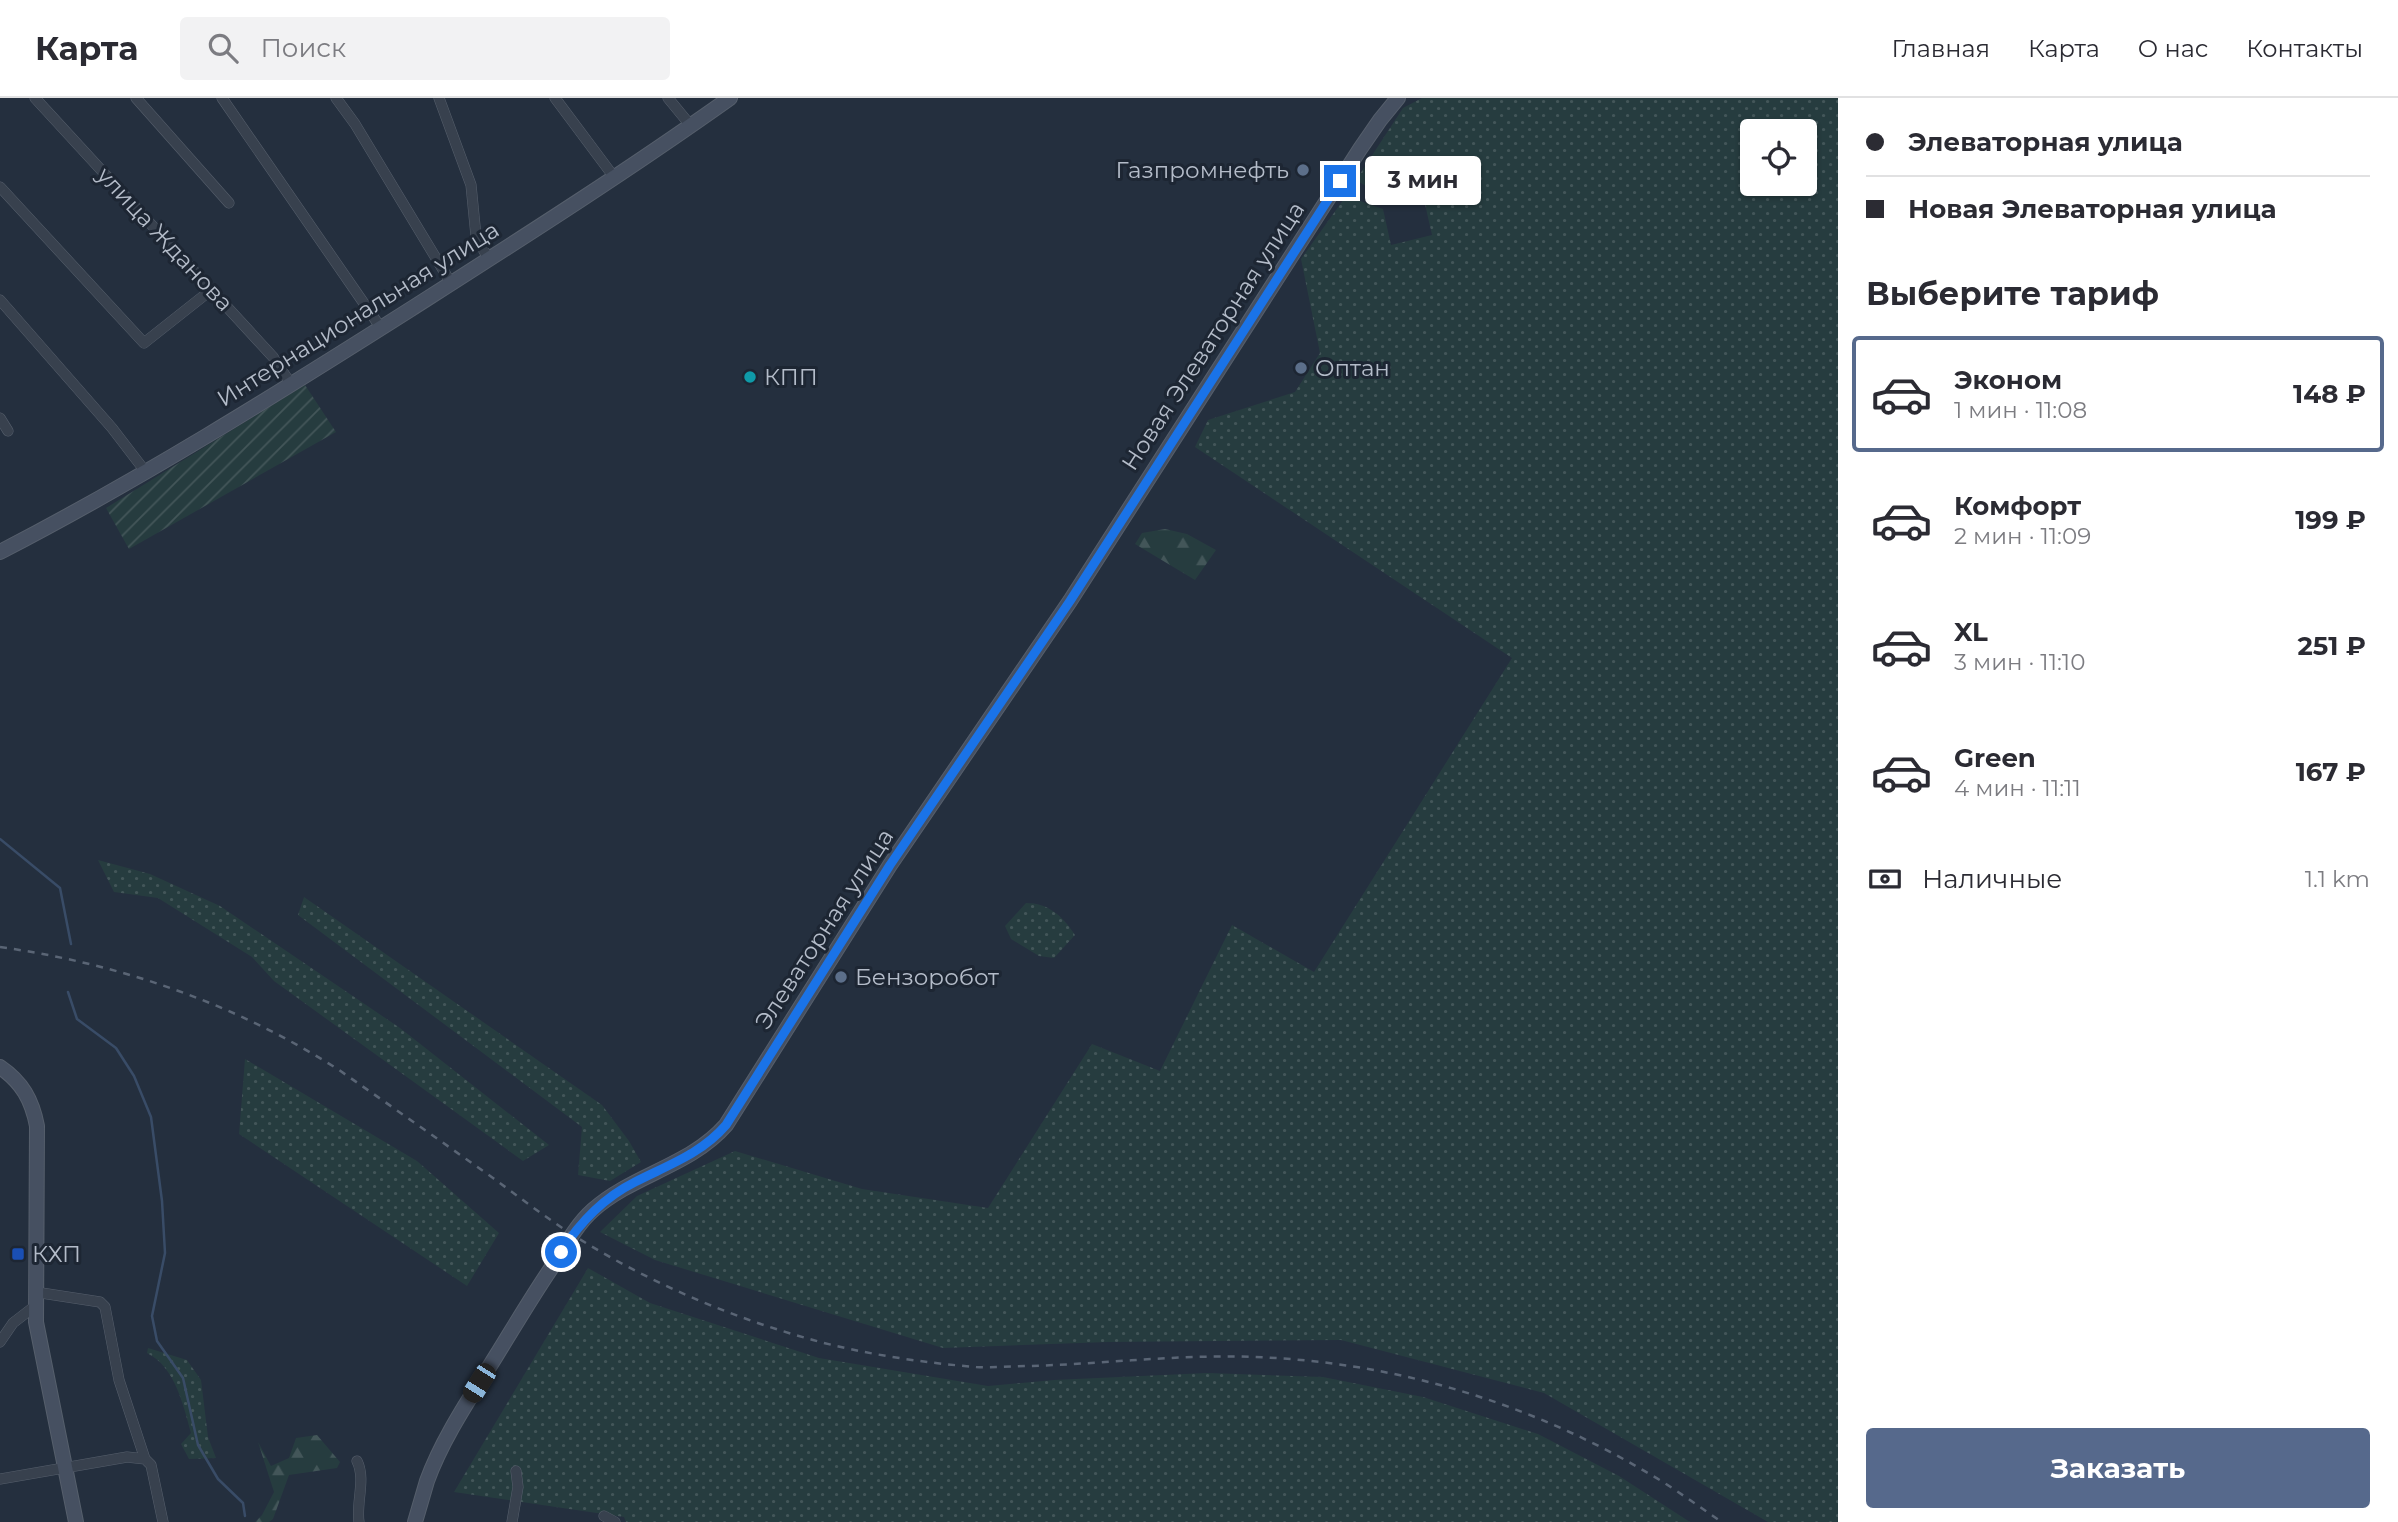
<!DOCTYPE html>
<html lang="ru">
<meta charset="utf-8">
<style>
:root{--surface:#fff;--page:#f2f2f3;--text:#2b2b33;--muted:#7c7c81;--line:#e1e1e2;--accent:#56698c}
body{margin:0;font-family:Montserrat,sans-serif;background:var(--page);color:var(--text);height:100vh;display:flex;flex-direction:column;font-size:26px;white-space:nowrap}
*{box-sizing:border-box;margin:0}
p{font-size:23px;color:var(--muted)}
.icon{flex:none;width:38px;height:38px;fill:none;stroke:currentColor;stroke-width:2;stroke-linecap:round;stroke-linejoin:round}
.map{position:relative;flex:1;overflow:hidden}
.details{display:flex;flex-direction:column;background:var(--surface);width:560px}
.details>*{flex:none}
.guide{display:grid;align-content:center;height:154px;padding:0 28px;background:var(--surface)}
.fabs{position:absolute;left:1740px;top:21px;display:grid;gap:14px}
.fabs a{display:grid;place-items:center;width:77px;height:77px;border-radius:7px;background:var(--surface);box-shadow:0 2px 5px #0004;font-size:35px}
.end{position:absolute;width:32px;height:32px;margin:-16px;border:9px solid #1a73e8;background:#fff;box-shadow:0 0 0 4px #fff}
.from{border-radius:50%}
.bubble{position:absolute;height:49px;border-radius:7px;background:var(--surface);box-shadow:0 2px 5px #0004;font-size:23px;font-weight:700;line-height:49px;text-align:center}
.car{position:absolute;width:21px;height:42px;margin:-21px -10px;border-radius:9px;box-shadow:0 0 5px 2px #0007;background:linear-gradient(#222 24%,#8ab4d8 0 40%,#222 0 76%,#8ab4d8 0 86%,#222 0)}
.guide b{display:flex;align-items:center;gap:24px;height:66px;font-size:26px}
.guide b+b{border-top:2px solid var(--line)}
.guide i{width:18px;height:18px;background:var(--text)}
ul{padding:0;list-style:none}
li{display:flex;align-items:center;gap:21px;height:116px;margin:0 14px 10px;padding:0 14px;border:4px solid transparent;border-radius:7px}
li div{flex:1}
li b{display:block;font-size:26px}
li em{font-style:normal;font-weight:700}
li.selected{border-color:var(--accent)}
li>.icon{width:63px;height:63px;stroke-width:1.5}
h2{padding:0 28px;font-size:32px;line-height:84px}
.pay{display:flex;align-items:center;gap:18px;height:77px;padding:0 28px;font-size:26px}
.pay p{margin-inline-start:auto}
.cta{display:flex;gap:14px;margin-top:auto;padding:14px 28px}
.cta a{flex:1;height:80px;border-radius:7px;background:var(--accent);color:#fff;font-size:28px;font-weight:700;line-height:80px;text-align:center}
header{display:flex;align-items:center;gap:42px;box-sizing:border-box;height:98px;padding:0 35px;background:var(--surface);border-bottom:2px solid var(--line)}
header strong{font-size:33px}
nav{display:flex;gap:38px;margin-inline-start:auto;font-size:24px}
.search{width:490px;height:63px;background:var(--page);display:flex;align-items:center;gap:18px;box-sizing:border-box;padding:0 24px;border-radius:7px;color:var(--muted);font-size:26px}
main{display:flex;flex:1;min-height:0}
.map>svg:first-child{display:block}
</style>
<header>
<strong>Карта</strong>
<div class="search"><svg class="icon" aria-label="search" viewBox="0 0 24 24"><circle cx="10" cy="10" r="6"/><path d="M15 15l6 6"/></svg>Поиск</div>
<nav><a>Главная</a><a>Карта</a><a>О нас</a><a>Контакты</a></nav>
</header>
<main>
<div class="map">
<svg width="1838" height="1424" viewBox="0 0 1838 1424">
<defs>
<pattern id="grass-dots" width="8" height="8" patternUnits="userSpaceOnUse" patternTransform="scale(1.75)"><rect width="8" height="8" fill="#263c3f"/><path d="M2 2h.1M6 6h.1" fill="none" stroke="#435659" stroke-width="1.8" stroke-linecap="round"/></pattern>
<pattern id="forest-firs" width="22" height="20" patternUnits="userSpaceOnUse" patternTransform="scale(1.75)"><rect width="22" height="20" fill="#263c3f"/><path d="M5 1l3.5 6h-7zM16 11l3.5 6h-7z" fill="#435659"/></pattern>
<pattern id="garden-furrows" width="10" height="10" patternUnits="userSpaceOnUse" patternTransform="scale(1.75)"><rect width="10" height="10" fill="#263c3f"/><path d="M-1 1l2-2M0 10L10 0M9 11l2-2" fill="none" stroke="#435659"/></pattern>
</defs>
<rect width="100%" height="100%" fill="#242f3e"/>
<!-- grass -->
<path fill="url(#grass-dots)" fill-rule="evenodd" d="M1422,0H1838V1424H1768L1544,1295L1341,1242L1108,1244L943,1250L655,1162L600,1134L637,1098L735,1053L862,1091L988,1110L1092,946L1160,973L1232,827L1314,874L1512,560L1195,349L1208,322L1295,294L1320,255L1301,161L1346,98L1383,111L1391,147L1432,137L1422,93L1387,101L1356,82L1403,10ZM1752,33H1804V86H1752Z
M98,762L150,776L220,808L400,930L549,1047L523,1063L274,883L252,859L158,800L114,794Z
M304,799L602,1007L629,1043L641,1064L610,1083L578,1077L582,1029L298,817Z
M1026,805C1048,805 1063,818 1075,837L1054,860L1039,858L1011,841L1005,828Z
M245,961L417,1063L499,1135L467,1188L239,1036Z
M588,1170L650,1205L819,1260L988,1288L1054,1282L1207,1275L1323,1279L1423,1299L1538,1336L1619,1378L1690,1424H626L624,1419L454,1394Z
M148,1250L187,1262L201,1282L208,1339L216,1360L189,1361L181,1346L191,1335C183,1306 175,1269 147,1255Z"/>
<!-- forest -->
<path fill="url(#forest-firs)" d="M1165,431L1187,436L1216,452L1195,482L1135,446L1142,435Z
M317,1337L340,1364L337,1370L289,1377L273,1421L269,1424H255L262,1417L274,1394L258,1344L271,1368L289,1360L296,1340Z"/>
<!-- garden -->
<path fill="url(#garden-furrows)" d="M305,287L336,334L129,451L106,410Z"/>
<g fill="none" stroke-linecap="round" stroke-linejoin="round">
<!-- stream -->
<path stroke="#394c67" stroke-width="2.5" d="M0,741L60,790L71,846
M68,894L77,921L116,950L134,978L151,1019L162,1103L165,1155L152,1218L157,1243L183,1280L198,1347L218,1381L243,1405L245,1418"/>
<!-- street casing -->
<g stroke="#565f6c" stroke-width="11">
<path id="street" d="M35,0L273,259L291,286
M136,0L229,105
M222,0L381,230
M336,0L355,26L451,185
M439,0L471,87L476,138L489,162
M555,0L614,79
M668,0L691,28
M0,89L144,245L211,192
M0,202L112,330L145,373
M0,320L8,333
M35,1194L100,1204L105,1209L119,1282L145,1361L151,1367L163,1424
M0,1244L13,1225L35,1208
M357,1363C366,1381 356,1404 359,1424
M0,1381L127,1359L145,1361
M604,1418L615,1424
M512,1424L518,1389L516,1373"/>
</g>
<!-- secondary casing -->
<g stroke="#565f6c" stroke-width="16">
<path id="secondary" d="M0,454C141,381 277,296 411,211C519,142 626,74 730,0
M0,969C22,984 32,1002 37,1028L36,1224L76,1424
M415,1424C419,1410 423,1397 427,1383C443,1339 472,1297 496,1258C514,1229 531,1200 550,1172C563,1152 575,1128 593,1112C634,1076 690,1068 726,1027L890,767L1070,503L1360,51L1380,22L1398,0"/>
</g>
<!-- street -->
<use href="#street" stroke="#38414e" stroke-width="10"/>
<!-- secondary -->
<use href="#secondary" stroke="#465061" stroke-width="14"/>
<!-- rail -->
<path stroke="#5a6575" stroke-width="2.5" stroke-dasharray="7 7" stroke-linecap="butt" d="M0,849C121,866 236,906 339,972C391,1008 442,1044 493,1080C519,1099 545,1119 573,1137C646,1183 729,1219 813,1242C863,1256 925,1265 976,1269C993,1270 1011,1268 1029,1268C1104,1266 1179,1256 1254,1259C1396,1264 1531,1305 1653,1378C1677,1392 1699,1409 1722,1424"/>
</g>
<g fill="none" stroke-linecap="round" stroke-linejoin="round">
<!-- route -->
<path stroke="#1a73e8" stroke-width="9" d="M561,1154C580,1124 603,1100 635,1084C668,1067 701,1056 726,1027L890,767L1070,503L1340,83"/>
</g>
<!-- markers -->
<g fill="#5c6f8a" stroke="#1d2633" stroke-width="2.5">
<circle cx="1303" cy="72" r="7"/>
<circle cx="1301" cy="270" r="7"/>
<circle cx="841" cy="879" r="7"/>
</g>
<circle fill="#0f9aa8" stroke="#1d2633" stroke-width="2.5" cx="750" cy="279" r="7"/>
<rect fill="#1a4fb4" stroke="#1d2633" stroke-width="2.5" x="11" y="1149" width="14" height="14" rx="3.5"/>
<g text-anchor="middle" dominant-baseline="central" stroke-width="6" stroke-linejoin="round" paint-order="stroke">
<!-- poi labels -->
<g font-size="23" fill="#b4bcc9" stroke="#1d2633" text-anchor="start">
<text x="1289" y="72" text-anchor="end">Газпромнефть</text>
<text x="1315" y="270">Оптан</text>
<text x="764" y="279">КПП</text>
<text x="855" y="879">Бензоробот</text>
<text x="32" y="1156">КХП</text>
</g>
<!-- street labels -->
<g font-size="23" fill="#b4bcc9" stroke="#1d2633">
<text transform="translate(165 141) rotate(47)">улица Жданова</text>
<text transform="translate(358 216) rotate(-32)">Интернациональная улица</text>
<text transform="translate(1213 238) rotate(-57)">Новая Элеваторная улица</text>
<text transform="translate(824 831) rotate(-57)">Элеваторная улица</text>
</g>
</g>
</svg>
<div class="fabs">
<a><svg class="icon" aria-label="locate" viewBox="0 0 24 24"><circle cx="12" cy="12" r="6"/><path d="M12 2v4M12 18v4M2 12h4M18 12h4"/></svg></a>
</div>
<i class="end from" style="left:561px;top:1154px"></i>
<i class="end" style="left:1340px;top:83px"></i>
<div class="bubble" style="left:1365px;top:58px;width:116px">3 мин</div>
<i class="car" style="left:479px;top:1285px;rotate:212deg"></i>
</div>
<section class="details">
<div class="guide">
<b><i class="from"></i>Элеваторная улица</b>
<b><i></i>Новая Элеваторная улица</b>
</div>
<h2>Выберите тариф</h2>
<ul>
<li class="selected"><svg class="icon" aria-label="car" viewBox="0 0 24 24"><path d="M5 17H2v-5l4-1 3-4h7l3 4 3 1v5h-3M9 17h6M6 11h13"/><circle cx="7" cy="17" r="2"/><circle cx="17" cy="17" r="2"/></svg><div><b>Эконом</b><p>1 мин · 11:08</p></div><em>148 ₽</em></li>
<li><svg class="icon" aria-label="car" viewBox="0 0 24 24"><path d="M5 17H2v-5l4-1 3-4h7l3 4 3 1v5h-3M9 17h6M6 11h13"/><circle cx="7" cy="17" r="2"/><circle cx="17" cy="17" r="2"/></svg><div><b>Комфорт</b><p>2 мин · 11:09</p></div><em>199 ₽</em></li>
<li><svg class="icon" aria-label="car" viewBox="0 0 24 24"><path d="M5 17H2v-5l4-1 3-4h7l3 4 3 1v5h-3M9 17h6M6 11h13"/><circle cx="7" cy="17" r="2"/><circle cx="17" cy="17" r="2"/></svg><div><b>XL</b><p>3 мин · 11:10</p></div><em>251 ₽</em></li>
<li><svg class="icon" aria-label="car" viewBox="0 0 24 24"><path d="M5 17H2v-5l4-1 3-4h7l3 4 3 1v5h-3M9 17h6M6 11h13"/><circle cx="7" cy="17" r="2"/><circle cx="17" cy="17" r="2"/></svg><div><b>Green</b><p>4 мин · 11:11</p></div><em>167 ₽</em></li>
</ul>
<div class="pay"><svg class="icon" aria-label="cash" viewBox="0 0 24 24"><path d="M3 7h18v10H3z"/><circle cx="12" cy="12" r="2"/></svg>Наличные<p>1.1 km</p></div>
<div class="cta"><a>Заказать</a></div>
</section>
</main>
